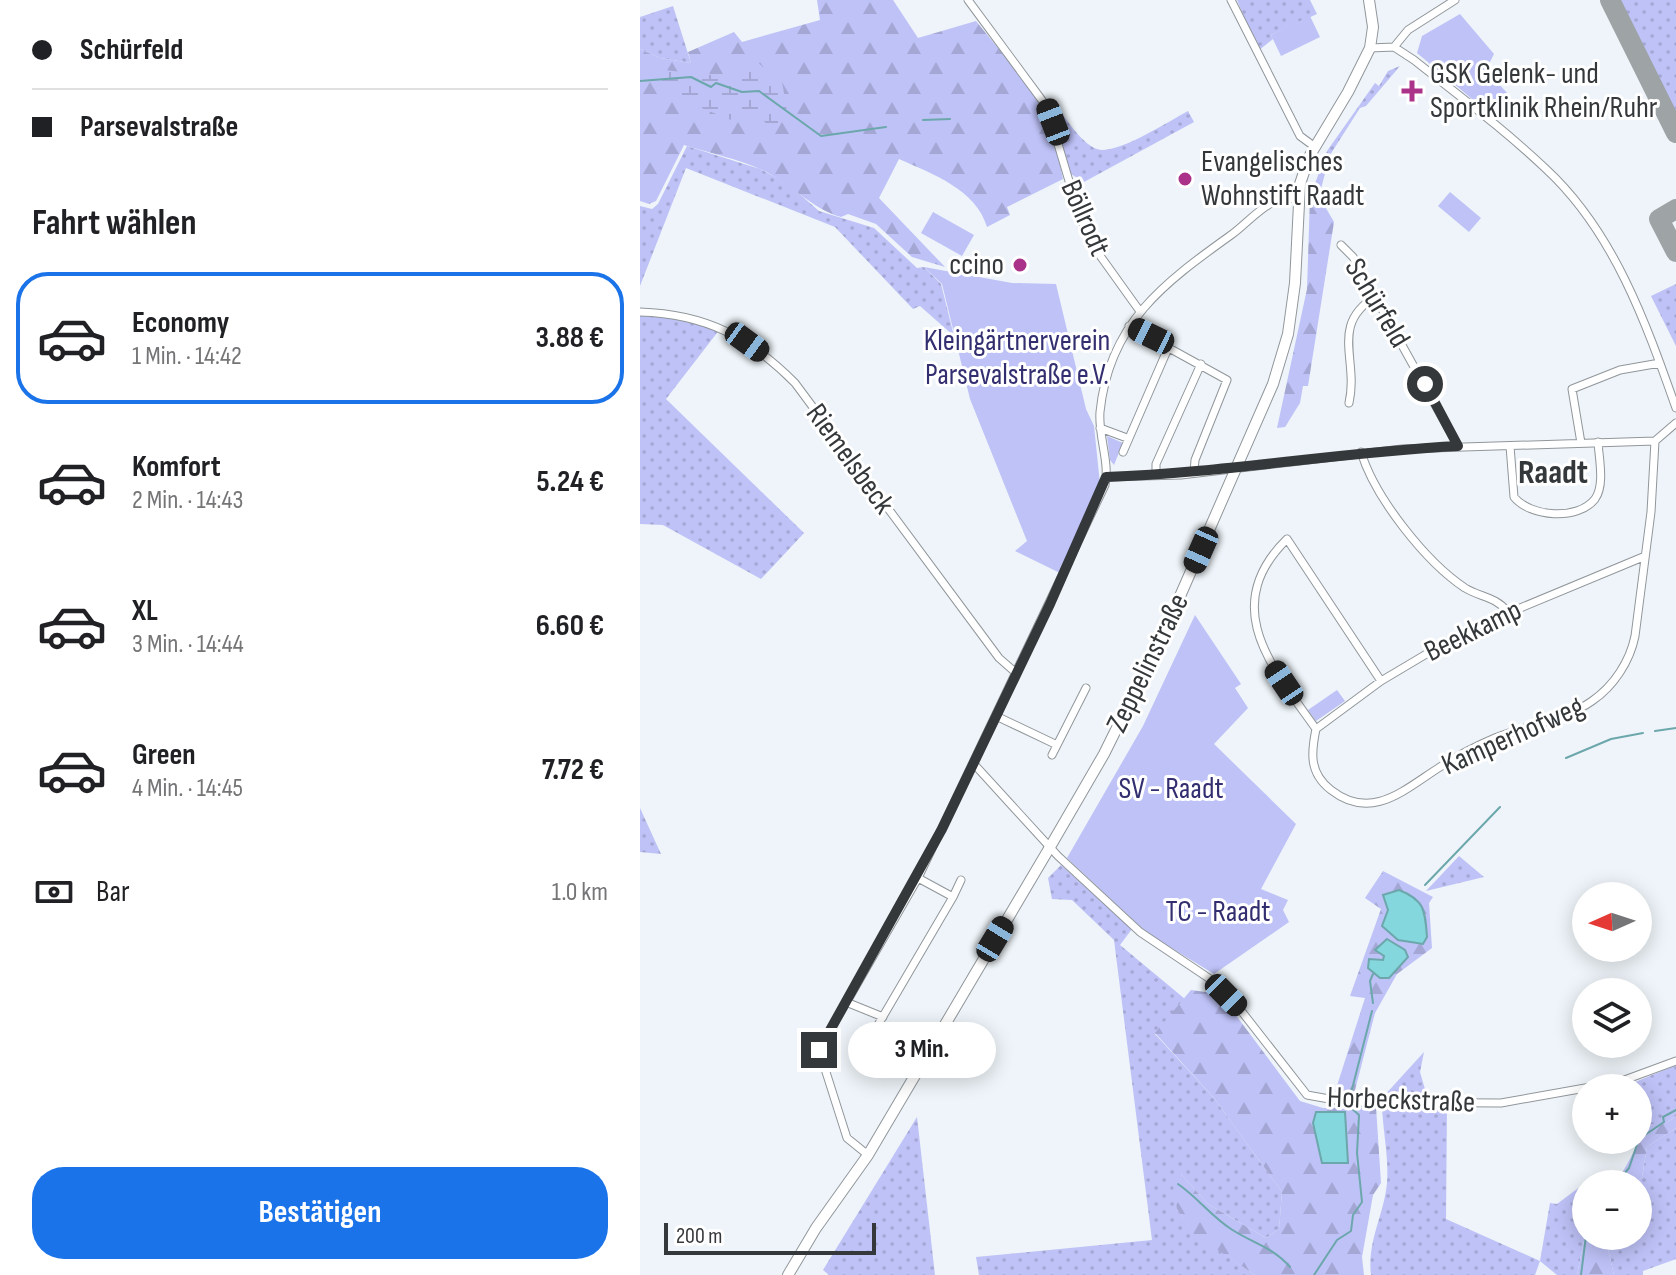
<!DOCTYPE html>
<html lang="de">
<meta charset="utf-8">
<style>
:root{--surface:#fff;--page:#f6f6f6;--text:#202124;--muted:#757577;--line:#e0e0e0;--accent:#1a73e8}
body{margin:0;font-family:"Sofia Sans Condensed",sans-serif;background:var(--page);color:var(--text);height:100vh;display:flex;flex-direction:column;font-size:30px;white-space:nowrap}
*{box-sizing:border-box;margin:0}
p{font-size:26px;color:var(--muted)}
.icon{flex:none;width:44px;height:44px;fill:none;stroke:currentColor;stroke-width:2;stroke-linecap:round;stroke-linejoin:round}
.map{position:relative;flex:1;overflow:hidden}
.drawer{display:flex;flex-direction:column;background:var(--surface);width:640px}
.drawer>*{flex:none}
.hud{display:grid;align-content:center;height:176px;padding:0 32px;background:var(--surface)}
.needle{width:52px;rotate:267deg}
.fabs{position:absolute;left:932px;top:882px;display:grid;gap:16px}
.fabs a{display:grid;place-items:center;width:80px;height:80px;border-radius:50%;background:var(--surface);box-shadow:0 4px 20px #0003;font-size:40px}
.scale{position:absolute;left:24px;bottom:20px;width:212px;box-sizing:border-box;padding-left:8px;border:4px solid #35383a;border-top:0;font-size:22px;line-height:28px;white-space:nowrap;color:#35383a;-webkit-text-stroke:6px #fff;paint-order:stroke}
.end{position:absolute;width:36px;height:36px;margin:-18px;border:10px solid #35383a;background:#fff;box-shadow:0 0 0 4px #fff}
.from{border-radius:50%}
.bubble{position:absolute;height:56px;border-radius:28px;background:var(--surface);box-shadow:0 4px 20px #0003;font-size:26px;font-weight:700;line-height:56px;text-align:center}
.car{position:absolute;width:24px;height:48px;margin:-24px -12px;border-radius:10px;box-shadow:0 0 6px 2px #0007;background:linear-gradient(#222 24%,#8ab4d8 0 40%,#222 0 76%,#8ab4d8 0 86%,#222 0)}
.hud b{display:flex;align-items:center;gap:28px;height:76px;font-size:30px}
.hud b+b{border-top:2px solid var(--line)}
.hud i{width:20px;height:20px;background:var(--text)}
ul{padding:0;list-style:none}
li{display:flex;align-items:center;gap:24px;height:132px;margin:0 16px 12px;padding:0 16px;border:4px solid transparent;border-radius:32px}
li div{flex:1}
li b{display:block;font-size:30px}
li em{font-style:normal;font-weight:700}
li.on{border-color:var(--accent)}
li>.icon{width:72px;height:72px;stroke-width:1.5}
h2{padding:0 32px;font-size:36px;line-height:96px}
.pay{display:flex;align-items:center;gap:20px;height:88px;padding:0 32px;font-size:30px}
.pay p{margin-inline-start:auto}
.primary-button{display:flex;gap:16px;margin-top:auto;padding:16px 32px}
.primary-button a{flex:1;height:92px;border-radius:32px;background:var(--accent);color:#fff;font-size:32px;font-weight:700;line-height:92px;text-align:center}
main{display:flex;flex:1;min-height:0}
.map>svg:first-child{display:block}
</style>
<main>
<section class="drawer">
<div class="hud">
<b><i class="from"></i>Schürfeld</b>
<b><i></i>Parsevalstraße</b>
</div>
<h2>Fahrt wählen</h2>
<ul>
<li class="on"><svg class="icon" aria-label="car" viewBox="0 0 24 24"><path d="M5 17H2v-5l4-1 3-4h7l3 4 3 1v5h-3M9 17h6M6 11h13"/><circle cx="7" cy="17" r="2"/><circle cx="17" cy="17" r="2"/></svg><div><b>Economy</b><p>1 Min. · 14:42</p></div><em>3.88 €</em></li>
<li><svg class="icon" aria-label="car" viewBox="0 0 24 24"><path d="M5 17H2v-5l4-1 3-4h7l3 4 3 1v5h-3M9 17h6M6 11h13"/><circle cx="7" cy="17" r="2"/><circle cx="17" cy="17" r="2"/></svg><div><b>Komfort</b><p>2 Min. · 14:43</p></div><em>5.24 €</em></li>
<li><svg class="icon" aria-label="car" viewBox="0 0 24 24"><path d="M5 17H2v-5l4-1 3-4h7l3 4 3 1v5h-3M9 17h6M6 11h13"/><circle cx="7" cy="17" r="2"/><circle cx="17" cy="17" r="2"/></svg><div><b>XL</b><p>3 Min. · 14:44</p></div><em>6.60 €</em></li>
<li><svg class="icon" aria-label="car" viewBox="0 0 24 24"><path d="M5 17H2v-5l4-1 3-4h7l3 4 3 1v5h-3M9 17h6M6 11h13"/><circle cx="7" cy="17" r="2"/><circle cx="17" cy="17" r="2"/></svg><div><b>Green</b><p>4 Min. · 14:45</p></div><em>7.72 €</em></li>
</ul>
<div class="pay"><svg class="icon" aria-label="cash" viewBox="0 0 24 24"><path d="M3 7h18v10H3z"/><circle cx="12" cy="12" r="2"/></svg>Bar<p>1.0 km</p></div>
<div class="primary-button"><a>Bestätigen</a></div>
</section>
<div class="map">
<svg width="1036" height="1275" viewBox="0 0 1036 1275">
<defs>
<pattern id="grass-dots" width="8" height="8" patternUnits="userSpaceOnUse" patternTransform="scale(2)"><rect width="8" height="8" fill="#bec2f7"/><path d="M2 2h.1M6 6h.1" fill="none" stroke="#a4a7d4" stroke-width="1.8" stroke-linecap="round"/></pattern>
<pattern id="forest-firs" width="22" height="20" patternUnits="userSpaceOnUse" patternTransform="scale(2)"><rect width="22" height="20" fill="#bec2f7"/><path d="M5 1l3.5 6h-7zM16 11l3.5 6h-7z" fill="#a4a7d4"/></pattern>
<pattern id="wetland-marsh" width="20" height="14" patternUnits="userSpaceOnUse" patternTransform="scale(2)"><rect width="20" height="14" fill="#bec2f7"/><path d="M1 5h8M5 5V1M11 12h8M15 12V8" fill="none" stroke="#a4a7d4"/></pattern>
</defs>
<rect width="100%" height="100%" fill="#eef4f9"/>
<!-- grass -->
<path fill="url(#grass-dots)" d="M597,0H670L677,14L631,35L633,39L618,51Z
M977,0H1036V118Z
M33,6L51,63L20,58L0,49V17Z
M760,66L726,106L720,108L690,155L687,151L735,83L739,86L748,71Z
M414,103C425,116 440,143 457,149C476,156 529,121 548,111L554,122L444,182L426,171Z
M47,146L120,169L148,184L179,211L234,228L277,268L284,267L301,284L314,336L280,306L273,309L195,227L46,168L0,286V206L12,209L18,204Z
M1036,284V346L1011,296Z
M0,315H30L80,329L26,399L164,533L121,579L23,525L0,524Z
M0,808L21,854L0,852Z
M819,856L844,877L786,891Z
M421,865L492,929L480,945L545,999L515,1034L574,1098L642,1192L639,1229L626,1238L568,1204L541,1174L537,1209L554,1233L615,1275H339L336,1257L512,1240L474,940L432,900L412,899L408,878Z
M784,1052L780,1072L787,1096L743,1097Z
M1036,1065V1116L1025,1124H1012L998,1138V1088H981Z
M807,1106L806,1219L900,1261L910,1203L917,1204L949,1180L953,1184H946V1231L937,1275H917L900,1261L895,1275H731C727,1241 744,1215 747,1183C749,1158 743,1131 742,1107Z
M277,1117L295,1275H189L183,1270Z
M1036,1128V1259L1003,1271V1275H974L965,1236H998V1184H994L1002,1177L1007,1147Z"/>
<!-- forest -->
<path fill="url(#forest-firs)" d="M177,0H253L278,38L336,21L401,101L412,127L423,179L367,207L370,215L347,227C336,189 292,174 259,159L239,198L305,267L272,257L236,224L208,214L201,217C170,208 151,183 122,170C98,159 70,153 44,145L16,201L9,204L0,201V49L20,58L51,63L48,52L94,32L102,42L180,20Z
M687,151L690,155L679,196L694,222L668,386H663L660,403L645,427L637,428L667,289L670,197Z
M743,871L793,897L789,903L792,948L757,974L735,1013L714,1094L695,1092L725,998L710,996L741,909L725,898Z
M551,990L580,994L660,1101L683,1108L736,1107L741,1183L733,1195L722,1257L724,1275H615L554,1234L537,1209L532,1180L541,1174L568,1204L626,1238L639,1229L642,1192L574,1098L515,1033Z
M1036,1116V1128L1007,1147L1002,1177L994,1184H974C991,1164 994,1143 1012,1124H1025Z
M946,1231V1236H965L974,1275H937Z"/>
<!-- wetland -->
<path fill="url(#wetland-marsh)" d="M118,63L142,81L147,112L135,131L118,116L91,120L25,93L18,79L24,70L87,77Z"/>
<!-- green -->
<path fill="#bec2f7" d="M820,14L854,54L846,70L869,95L856,119L777,53L782,36Z
M670,16L680,37L641,56L631,35Z
M810,192L841,218L829,232L798,206Z
M293,212L334,235L322,256L281,233Z
M284,267L372,283L416,284L446,409L454,426L460,484L420,573L375,551L387,541L330,399L302,284Z
M467,436L483,443L474,465L470,460Z
M555,615L601,684L595,688L608,708L574,744L656,824L621,889L648,900L643,910L649,922L574,974L507,933L427,858L503,726Z
M697,690L705,701L676,721L668,710Z"/>
<!-- water -->
<path fill="#84d7dd" stroke="#6ca7ac" stroke-width="2" d="M759,890C785,900 785,911 787,937L783,944L758,940L742,926L748,910L743,895Z
M747,939L765,950L768,957L749,978H740L728,968L729,959L743,960L744,956L735,950Z
M676,1112H705L708,1163H682L673,1123Z"/>
<g fill="none" stroke-linecap="round" stroke-linejoin="round">
<!-- stream -->
<path stroke="#6ca7ac" stroke-width="2" d="M0,81L51,77L71,87L76,83L102,92L119,91L181,136L246,127
M283,120L310,119
M1015,731L1036,728
M926,758L971,739L1003,733
M785,885L860,807
M733,974L730,981L733,1003
M710,1097L732,1011
M538,1184C557,1197 571,1216 591,1229C612,1243 633,1247 650,1267
M976,1184L989,1168L999,1139L1024,1122L1023,1117L1036,1110
M674,1275L697,1240L711,1231L713,1215L722,1202L717,1153L719,1115L710,1107
M941,1275L946,1236"/>
<!-- taxiway -->
<path stroke="#9ea3a6" stroke-width="20" d="M970,0L1036,133
M1036,209L1019,219L1036,252"/>
<!-- street casing -->
<g stroke="#90969a" stroke-width="9">
<path id="street" d="M328,0L407,107L440,218L461,257L499,310
M591,0L660,136L675,147
M754,47L768,30L815,0
M730,48L754,47L774,60C818,95 865,130 906,169C974,232 1006,323 1036,408
M701,245L713,257L818,446
M0,312C66,314 109,337 155,383L359,658L376,673
M489,326L587,380L555,460L554,472
M709,403C719,359 689,325 736,296
M460,428L487,438
M941,443L932,389L980,370L1020,363
M870,446L874,497C890,517 938,521 955,499C965,485 959,459 958,442
M483,452L529,346
M721,452C735,498 786,562 825,588C840,597 856,597 867,611
M516,475V464L561,364
M466,477L541,475L762,449L1015,441L1036,423
M741,681L647,539C578,607 633,668 676,729C671,753 669,773 691,790C732,822 765,789 800,767C817,756 836,746 855,738C887,725 924,721 952,701C974,686 990,661 995,636L1011,512L1015,441
M356,716L415,744
M676,729L741,681L825,631L1003,557
M412,755L446,688
M333,763L418,856L500,932L573,981L599,1008L667,1095L706,1102L861,1103L979,1082L1036,1061
M313,897L321,880
M206,1002L243,1017
M235,1030L313,897L278,878
M228,1155L207,1138L179,1050L278,878L465,485C470,462 458,436 460,412C469,323 524,283 591,235C613,219 629,194 658,199"/>
</g>
<!-- secondary casing -->
<g stroke="#90969a" stroke-width="12">
<path id="secondary" d="M148,1275L176,1228L228,1155L410,847L464,754L523,635L633,384L648,334L655,283L660,184L669,157L708,92L730,48L733,27L729,0"/>
</g>
<!-- street -->
<use href="#street" stroke="#fff" stroke-width="7"/>
<!-- secondary -->
<use href="#secondary" stroke="#fff" stroke-width="10"/>
</g>
<g fill="none" stroke-linecap="round" stroke-linejoin="round">
<!-- route -->
<path stroke="#35383a" stroke-width="10" d="M179,1050L302,829L410,604L466,477C584,473 700,452 818,446L785,384"/>
</g>
<!-- markers -->
<g fill="#aa3288" stroke="#fff" stroke-width="3">
<path d="M768 79h8v8h8v8h-8v8h-8v-8h-8v-8h8z"/>
<circle cx="545" cy="179" r="8"/>
<circle cx="380" cy="265" r="8"/>
</g>
<g text-anchor="middle" dominant-baseline="central" stroke-width="6" stroke-linejoin="round" paint-order="stroke">
<!-- poi labels -->
<g font-size="30" fill="#35383a" stroke="#fff" text-anchor="start">
<text x="790" y="74">GSK Gelenk- und<tspan x="790" dy="34">Sportklinik Rhein/Ruhr</tspan></text>
<text x="561" y="162">Evangelisches<tspan x="561" dy="34">Wohnstift Raadt</tspan></text>
<text x="364" y="265" text-anchor="end">ccino</text>
</g>
<!-- street labels -->
<g font-size="30" fill="#35383a" stroke="#fff">
<text transform="translate(445 218) rotate(66)">Böllrodt</text>
<text transform="translate(737 303) rotate(59)">Schürfeld</text>
<text transform="translate(210 459) rotate(54)">Riemelsbeck</text>
<text transform="translate(833 631) rotate(-26)">Beekkamp</text>
<text transform="translate(508 663) rotate(-64)">Zeppelinstraße</text>
<text transform="translate(873 736) rotate(-24)">Kamperhofweg</text>
<text transform="translate(761 1100) rotate(2)">Horbeckstraße</text>
</g>
<!-- park labels -->
<g font-size="30" fill="#322e70" stroke="#fff">
<text x="377" y="341">Kleingärtnerverein<tspan x="377" dy="34">Parsevalstraße e.V.</tspan></text>
<text x="531" y="789">SV - Raadt</text>
<text x="578" y="912">TC - Raadt</text>
</g>
<!-- quarter labels -->
<g font-size="34" font-weight="bold" fill="#35383a" stroke="#fff">
<text x="913" y="472">Raadt</text>
</g>
</g>
</svg>
<div class="fabs">
<a><svg class="needle" viewBox="-14 -14 28 28"><path d="M0-13l5 13h-10z" fill="#e53935"/><path d="M0 13l5-13h-10z" fill="#757577"/></svg></a>
<a><svg class="icon" aria-label="layers" viewBox="0 0 24 24"><path d="M12 4l9 5-9 5-9-5zM3 14l9 5 9-5"/></svg></a>
<a>+</a>
<a>−</a>
</div>
<div class="scale">200 m</div>
<i class="end from" style="left:785px;top:384px"></i>
<i class="end" style="left:179px;top:1050px"></i>
<div class="bubble" style="left:208px;top:1022px;width:148px">3 Min.</div>
<i class="car" style="left:413px;top:122px;rotate:339deg"></i>
<i class="car" style="left:511px;top:336px;rotate:296deg"></i>
<i class="car" style="left:107px;top:342px;rotate:126deg"></i>
<i class="car" style="left:561px;top:550px;rotate:204deg"></i>
<i class="car" style="left:644px;top:683px;rotate:326deg"></i>
<i class="car" style="left:355px;top:939px;rotate:31deg"></i>
<i class="car" style="left:586px;top:995px;rotate:135deg"></i>
</div>
</main>
